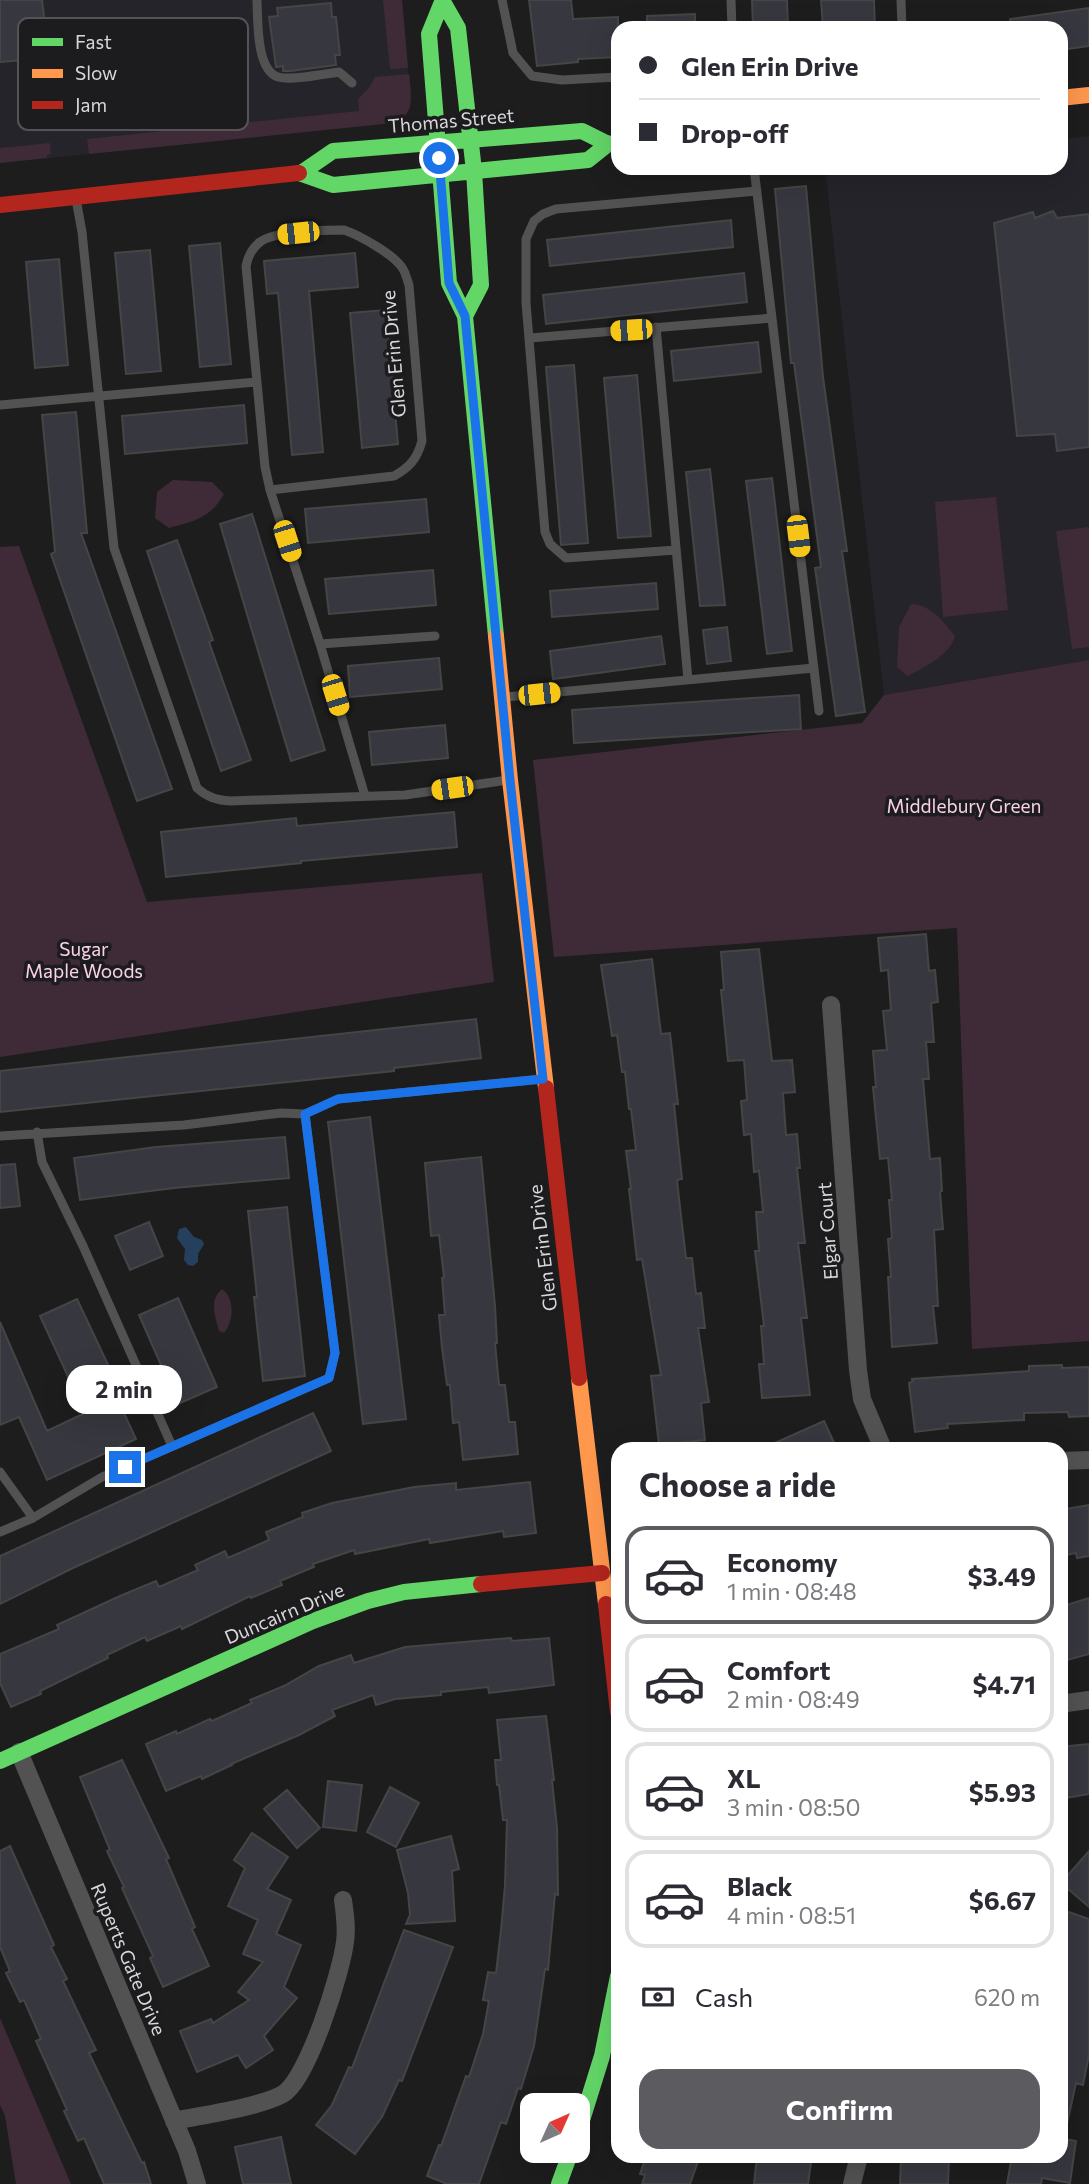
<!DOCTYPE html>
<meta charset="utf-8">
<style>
:root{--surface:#fff;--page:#f7f7f7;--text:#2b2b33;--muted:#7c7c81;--line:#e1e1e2;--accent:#5c5b60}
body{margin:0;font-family:Commissioner,sans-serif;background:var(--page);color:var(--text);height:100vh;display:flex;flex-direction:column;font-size:26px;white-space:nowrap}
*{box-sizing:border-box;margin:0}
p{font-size:23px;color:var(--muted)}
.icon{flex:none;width:38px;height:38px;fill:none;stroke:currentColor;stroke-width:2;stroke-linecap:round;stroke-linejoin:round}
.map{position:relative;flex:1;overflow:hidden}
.side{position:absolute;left:611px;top:1442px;width:457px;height:721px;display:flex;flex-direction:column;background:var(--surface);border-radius:21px;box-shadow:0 7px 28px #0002}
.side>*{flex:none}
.guide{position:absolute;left:611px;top:21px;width:457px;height:154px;border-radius:21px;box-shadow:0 7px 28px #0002;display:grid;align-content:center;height:154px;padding:0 28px;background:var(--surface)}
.needle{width:46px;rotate:45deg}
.controls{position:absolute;left:520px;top:2093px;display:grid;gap:14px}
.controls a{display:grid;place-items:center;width:70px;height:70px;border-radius:14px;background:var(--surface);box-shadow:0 7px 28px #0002;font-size:35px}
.end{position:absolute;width:32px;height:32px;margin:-16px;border:9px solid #1a73e8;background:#fff;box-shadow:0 0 0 4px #fff}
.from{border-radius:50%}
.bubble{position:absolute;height:49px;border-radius:21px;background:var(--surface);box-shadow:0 7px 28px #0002;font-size:23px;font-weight:700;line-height:49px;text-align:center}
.car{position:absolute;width:21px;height:42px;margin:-21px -10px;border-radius:9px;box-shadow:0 0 5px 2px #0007;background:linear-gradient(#f5c518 24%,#345 0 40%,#f5c518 0 76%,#345 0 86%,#f5c518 0)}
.guide b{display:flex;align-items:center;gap:24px;height:66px;font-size:26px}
.guide b+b{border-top:2px solid var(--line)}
.guide i{width:18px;height:18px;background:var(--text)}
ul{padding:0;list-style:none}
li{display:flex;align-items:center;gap:21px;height:98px;margin:0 14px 10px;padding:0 14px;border:4px solid var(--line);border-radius:21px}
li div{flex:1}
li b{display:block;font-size:26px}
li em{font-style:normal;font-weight:700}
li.active{border-color:var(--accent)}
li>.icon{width:63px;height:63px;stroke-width:1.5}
h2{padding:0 28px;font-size:32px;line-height:84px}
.pay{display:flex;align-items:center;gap:18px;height:77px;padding:0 28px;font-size:26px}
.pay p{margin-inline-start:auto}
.button{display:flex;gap:14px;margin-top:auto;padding:14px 28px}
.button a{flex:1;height:80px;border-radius:21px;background:var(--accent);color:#fff;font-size:28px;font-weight:700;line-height:80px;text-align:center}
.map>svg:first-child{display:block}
</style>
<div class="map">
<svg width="1089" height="2184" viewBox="0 0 1089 2184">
<rect width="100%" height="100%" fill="#1d1d1d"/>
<!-- built -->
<path fill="#25242a" d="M0,0H402L411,107L403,118L393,123L0,163Z
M1089,136V660L884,695L825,168H1060L1061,139Z"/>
<!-- green -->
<path fill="#3f2b37" d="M383,0H402L408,68L390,69Z
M409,74C411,93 416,116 393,123L89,154L87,139L359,111L358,99L369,88L375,77Z
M50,143L51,154L47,155V158L0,163V148Z
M173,480L212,482L224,494C211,518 194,521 169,528L155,518L157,492Z
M996,497L1008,610L943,617L935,502Z
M1089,527V647L1072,649L1056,531Z
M19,546L147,902L482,873L494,982L0,1057V547Z
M911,604C930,604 943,621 955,636C950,655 924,668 907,676L897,667L899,627Z
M1089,660V1341L972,1349L957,928L554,957L533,760L862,723L884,695Z
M222,1289C235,1298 234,1321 224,1333L219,1331C215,1316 209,1300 222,1289Z
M0,2018L71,2184H16L5,2116L0,2105Z"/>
<!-- water -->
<path fill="#25405f" d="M186,1227L194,1237L202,1240L204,1244L198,1254V1262L193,1266L188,1265L184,1260L185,1249L177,1238L179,1229Z"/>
<!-- building -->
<path fill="#37383f" stroke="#454546" stroke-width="2" d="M0,0H42L49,58L0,62Z
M529,0H571L573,19L618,17V57L578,59V62L537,66Z
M752,0H787L788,28H753Z
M821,0H874L875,28H823Z
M331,3L332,17H336L340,55H335L336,65L291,71H283V66L276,67L269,17L278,16L277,8Z
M1089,8V46L1060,50V28H1011L1010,19Z
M695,14V28H647V16Z
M806,186L823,377L847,551H842L865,712L836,716L815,568L821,567L794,363H791L775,189Z
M1053,211L1057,218L1089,214V447L1057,451L1055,434L1017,436L994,223L1033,212L1035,218Z
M731,220L733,247L550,266L547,240Z
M220,243L231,364L200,367L189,246Z
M150,250L161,371L126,374L115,253Z
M355,253L358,287L309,291L323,452L292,455L278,293L267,294L264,261Z
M59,259L68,365L35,368L26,262Z
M744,273L747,302L546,324L543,295Z
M386,310L398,444L362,448L350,313Z
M758,342L761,372L674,381L671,351Z
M574,365L588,543L561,545L546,367Z
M637,375L651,536L618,538L604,378Z
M244,405L247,443L125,454L122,416Z
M76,412L87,533H81L172,789L137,801L51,554L55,552L42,415Z
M710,469L725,605L700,606L686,472Z
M772,478L792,651L767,654L746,481Z
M426,499L429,532L308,543L305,509Z
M252,514L325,750L291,761L220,524Z
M177,540L213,640L209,642L251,760L221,771L147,551Z
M433,570L436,605L329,614L325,579Z
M656,583L658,609L552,617L550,591Z
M727,627L731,661L707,664L703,630Z
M661,636L665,664L553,679L550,651Z
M439,658L442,689L350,697L348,666Z
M799,695L801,729L574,743L572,710Z
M445,725L448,758L372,765L369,732Z
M454,812L457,847L301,861V863L166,877L161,832L296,818L297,826Z
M926,934L929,971L935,970L938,1002L931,1003L934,1042H926L929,1079H923L930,1159L940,1158L942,1191L940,1192L943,1229L934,1230L938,1306H933L937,1343L892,1347L888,1277H891L888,1239L892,1238L889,1200H892L888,1158L880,1159L873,1087H876L873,1051L887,1050L883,1011L891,1010L888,970L881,971L878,938Z
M759,949L772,1061L792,1060L795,1092L783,1093L786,1135L797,1134L800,1168H797L805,1243H798L807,1318H801L810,1395L762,1398L759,1364H764L761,1326H764L755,1251H759L756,1212H763L759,1171L754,1172L751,1134L744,1135L741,1101L747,1100L744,1060L728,1061L721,990H724L721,952Z
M652,959L661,1034L670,1033L678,1104H674L682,1179L677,1180L681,1216L686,1258H692L696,1294L701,1293L705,1328H698L709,1402L701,1403L705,1440L659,1445L651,1376L661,1375L642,1259L637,1260L629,1189H631L626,1151L636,1150L631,1109H629L625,1072H622L617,1035L612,1036L601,965Z
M476,1019L481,1058L394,1068V1071L0,1112V1071Z
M370,1117L406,1419L363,1424L328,1122Z
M285,1137L289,1178L174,1188L80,1200L74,1158L156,1147Z
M481,1157L495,1306L497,1343H495L499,1385H505L509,1422H515L518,1454L463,1460L459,1422L453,1423L450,1385H447L442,1348L439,1315H445L442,1278L444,1277L439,1235L431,1236L425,1163Z
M15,1164L20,1206L0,1208V1165Z
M287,1207L305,1376L263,1381L254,1297H257L248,1211Z
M149,1222L163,1256L130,1270L115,1236Z
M178,1298L217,1387L178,1404L139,1315Z
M77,1299L112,1373L107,1376L136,1439L47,1480L19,1417L0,1425V1322L47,1431L85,1413L40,1316Z
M1062,1365V1368L1089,1367V1416L1069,1417L1068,1412L1024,1413V1420L947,1424L948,1428L915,1432L909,1383L913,1381L912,1379L1029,1371V1366Z
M313,1413L331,1451L73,1568L0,1604V1556Z
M824,1421L837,1449H761L804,1430Z
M530,1482L536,1533L504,1537L503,1531L430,1543L429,1539L355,1554L354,1550L313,1564L314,1567L280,1581L282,1585L251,1598L250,1596L182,1629L181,1626L147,1641L145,1637L107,1655L108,1658L40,1691L41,1694L11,1707L0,1683V1654L59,1629L57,1625L120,1596L156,1581L159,1587L198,1570L195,1565L225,1551L228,1558L269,1540L266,1532L303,1517L302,1513L332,1503L414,1487L456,1483V1490Z
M1089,1505V1556L1077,1558L1076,1553L1060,1556V1510Z
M1089,1598V1654L1060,1662V1607Z
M511,1638L512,1641L549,1638L554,1685L489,1693L488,1687L441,1692V1695L395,1699L376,1705L373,1695L332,1710L335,1716L299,1735L231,1764L232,1765L202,1779L201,1776L166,1791L146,1744L176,1731L177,1734L210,1719L212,1721L252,1703L250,1700L284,1686L319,1666L351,1655L354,1663L405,1647Z
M546,1716L554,1780H552L557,1828L558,1895L555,1894L548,1970L545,1969L534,2046L521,2089L518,2088L506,2124L501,2122L479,2184H447L427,2176L439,2145L441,2146L466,2076L469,2077L483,2034L489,2001L483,2000L488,1972L496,1973L501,1930L505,1885L507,1820H503L499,1785H497L495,1760H501L497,1720Z
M1089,1744V1794L1060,1799V1747Z
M122,1760L169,1858L166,1859L195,1927L192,1929L209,1966L163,1987L150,1958L153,1956L122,1888L124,1887L107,1851L110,1850L80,1777Z
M328,1781L362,1785L356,1831L323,1827Z
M390,1787L419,1803L396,1847L367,1832Z
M287,1790L320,1828L297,1848L264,1809Z
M252,1833L288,1857L267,1889L291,1900L276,1934L301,1945L284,1987L297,1998L264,2036L273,2050L246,2068L238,2055L197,2072L180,2031L211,2019L213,2023L249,2000L238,1992L263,1962L243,1954L258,1920L228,1906L245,1868L234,1860Z
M451,1836L459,1869L452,1871L455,1921L406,1924L410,1915L408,1893L397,1850Z
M10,1846L54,1945L51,1947L67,1979L63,1981L96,2050L89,2053L142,2163L144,2162L151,2184H104L84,2138L78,2141L64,2111L67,2110L36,2041L41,2039L24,2000L20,2002L6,1973L10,1971L0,1947V1851Z
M1089,1851V1907L1061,1883Z
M1060,1909L1089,1919V2055L1083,2085L1076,2083L1067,2124H1060Z
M404,1930L453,1947L402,2081L399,2080L382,2117L355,2154L316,2125L332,2105L349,2067L352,2068Z
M281,2137L291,2184H243L235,2147Z
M1060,2138L1076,2141L1070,2183L1042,2178L1041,2184H1007L1012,2156H1060Z
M646,2156H700L690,2184H642L645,2175L640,2174Z
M757,2156H812L808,2184H754Z
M901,2157L949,2159L948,2184H900Z"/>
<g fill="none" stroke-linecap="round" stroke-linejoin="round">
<!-- lane -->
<path stroke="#535253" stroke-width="9" d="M502,0L513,53L532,76L562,80L618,77
M731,0L732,28
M901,0L902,28
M257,1C258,21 256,70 278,77C291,81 324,74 339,72L352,83
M754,168L819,711
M76,199L82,232L114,548L197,788C207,797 216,800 230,801L405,795L508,780
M656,327L688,680
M530,338L772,318
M0,405L257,382
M270,490L394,476C410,467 417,459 422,441L409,285C407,280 406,274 403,269C395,255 359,235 344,230C324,230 275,231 260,242C252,248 248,256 246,266L265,467L270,490L320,644L365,796
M676,550L566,558L550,544L545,532L526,303V239L534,221L543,214L556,209L757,191
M320,644L435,636
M505,697L814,668
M37,1132L42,1162L83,1246L172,1446
M0,1136L184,1125L281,1113L305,1114L338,1099L541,1079
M0,1472L33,1518
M0,1532L33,1518L102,1477L329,1378L335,1353L305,1114"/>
<!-- street -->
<path stroke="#535253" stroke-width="18" d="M831,1005L858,1370L862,1399L883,1449
M1060,1461L1089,1460
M1060,1704L1089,1700
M19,1752L187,2151L197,2184
M174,2121C202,2115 260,2107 283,2094C308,2079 341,1973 345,1942C347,1928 345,1914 343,1900
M852,2184L859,2156"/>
<!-- fast -->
<path stroke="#63d668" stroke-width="16" d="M442,0L458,28L474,171L481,285L465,316
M442,2L429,34L449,283L465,316L496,636
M299,173L333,185L588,160L608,144
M301,173L333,151L582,131L608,144L618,143
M0,1761L313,1621L368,1601L404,1592L481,1584
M578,2133L602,2056L618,1976
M559,2184L571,2151"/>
<!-- slow -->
<path stroke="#ff974d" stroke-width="16" d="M1060,98L1089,95
M496,636L510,780L546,1088
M579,1378L606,1604"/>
<!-- jam -->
<path stroke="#b3261e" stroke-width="16" d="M0,205L299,173
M546,1088L579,1378
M481,1584L602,1573
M606,1604L618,1712"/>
</g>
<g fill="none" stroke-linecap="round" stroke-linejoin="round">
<!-- route -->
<path stroke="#1a73e8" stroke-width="9" d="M125,1467L329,1378L335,1353L305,1114L338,1099L543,1079L510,780L465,316L449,283L439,158"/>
</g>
<g text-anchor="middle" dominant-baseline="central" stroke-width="7" stroke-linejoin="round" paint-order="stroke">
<!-- street labels -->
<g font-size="19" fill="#d8d7d9" stroke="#1c1c1e">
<text transform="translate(451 120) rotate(-5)">Thomas Street</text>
<text transform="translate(393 354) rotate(-95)">Glen Erin Drive</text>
<text transform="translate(827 1231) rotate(-94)">Elgar Court</text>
<text transform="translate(542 1248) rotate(-97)">Glen Erin Drive</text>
<text transform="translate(284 1613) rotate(-23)">Duncairn Drive</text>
<text transform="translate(129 1959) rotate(67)">Ruperts Gate Drive</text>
</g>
<!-- park labels -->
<g font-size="19" fill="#fbd0ea" stroke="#1c1c1e">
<text x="964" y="805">Middlebury Green</text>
<text x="84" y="948">Sugar<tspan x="84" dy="22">Maple Woods</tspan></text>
</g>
</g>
<!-- legend -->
<rect x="18" y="18" width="230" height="112" rx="10" fill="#1c1c1e" stroke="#545456" stroke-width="2"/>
<rect x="32" y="38" width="31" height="8" fill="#63d668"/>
<rect x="32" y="69" width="31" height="9" fill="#ff974d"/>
<rect x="32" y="101" width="31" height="8" fill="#b3261e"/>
<g font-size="19" fill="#d8d7d9">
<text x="75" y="49">Fast</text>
<text x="75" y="80">Slow</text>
<text x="75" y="112">Jam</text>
</g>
</svg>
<div class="controls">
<a><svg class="needle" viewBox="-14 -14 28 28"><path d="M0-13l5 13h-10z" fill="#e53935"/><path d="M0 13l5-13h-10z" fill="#7c7c81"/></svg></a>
</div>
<i class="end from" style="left:439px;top:158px"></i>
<i class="end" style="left:125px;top:1467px"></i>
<div class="bubble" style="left:66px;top:1365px;width:116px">2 min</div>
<i class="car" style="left:298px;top:233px;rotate:264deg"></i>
<i class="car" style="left:631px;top:330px;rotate:266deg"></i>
<i class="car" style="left:798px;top:536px;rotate:173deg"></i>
<i class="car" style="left:287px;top:541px;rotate:162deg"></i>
<i class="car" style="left:539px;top:694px;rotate:84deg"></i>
<i class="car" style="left:335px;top:695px;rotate:163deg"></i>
<i class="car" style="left:452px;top:788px;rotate:262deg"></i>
<div class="guide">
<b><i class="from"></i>Glen Erin Drive</b>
<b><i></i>Drop-off</b>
</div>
<section class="side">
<h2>Choose a ride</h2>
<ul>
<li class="active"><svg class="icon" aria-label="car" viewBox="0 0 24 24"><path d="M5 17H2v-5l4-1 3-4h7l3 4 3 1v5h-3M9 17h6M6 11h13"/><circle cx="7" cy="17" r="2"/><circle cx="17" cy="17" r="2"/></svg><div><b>Economy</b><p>1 min · 08:48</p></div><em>$3.49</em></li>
<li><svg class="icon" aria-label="car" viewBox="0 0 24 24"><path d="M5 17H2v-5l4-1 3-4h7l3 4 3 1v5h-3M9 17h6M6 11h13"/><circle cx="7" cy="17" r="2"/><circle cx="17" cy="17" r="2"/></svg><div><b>Comfort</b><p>2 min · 08:49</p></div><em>$4.71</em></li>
<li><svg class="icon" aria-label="car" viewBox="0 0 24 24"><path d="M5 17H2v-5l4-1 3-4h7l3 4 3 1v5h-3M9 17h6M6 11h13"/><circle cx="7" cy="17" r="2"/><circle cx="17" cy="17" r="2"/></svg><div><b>XL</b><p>3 min · 08:50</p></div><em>$5.93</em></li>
<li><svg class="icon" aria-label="car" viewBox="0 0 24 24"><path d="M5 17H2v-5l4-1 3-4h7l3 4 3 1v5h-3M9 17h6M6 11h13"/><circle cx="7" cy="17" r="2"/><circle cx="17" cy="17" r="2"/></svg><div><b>Black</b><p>4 min · 08:51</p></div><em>$6.67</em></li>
</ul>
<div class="pay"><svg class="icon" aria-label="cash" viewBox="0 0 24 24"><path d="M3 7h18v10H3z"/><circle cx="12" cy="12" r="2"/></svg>Cash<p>620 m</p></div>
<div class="button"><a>Confirm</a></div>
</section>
</div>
